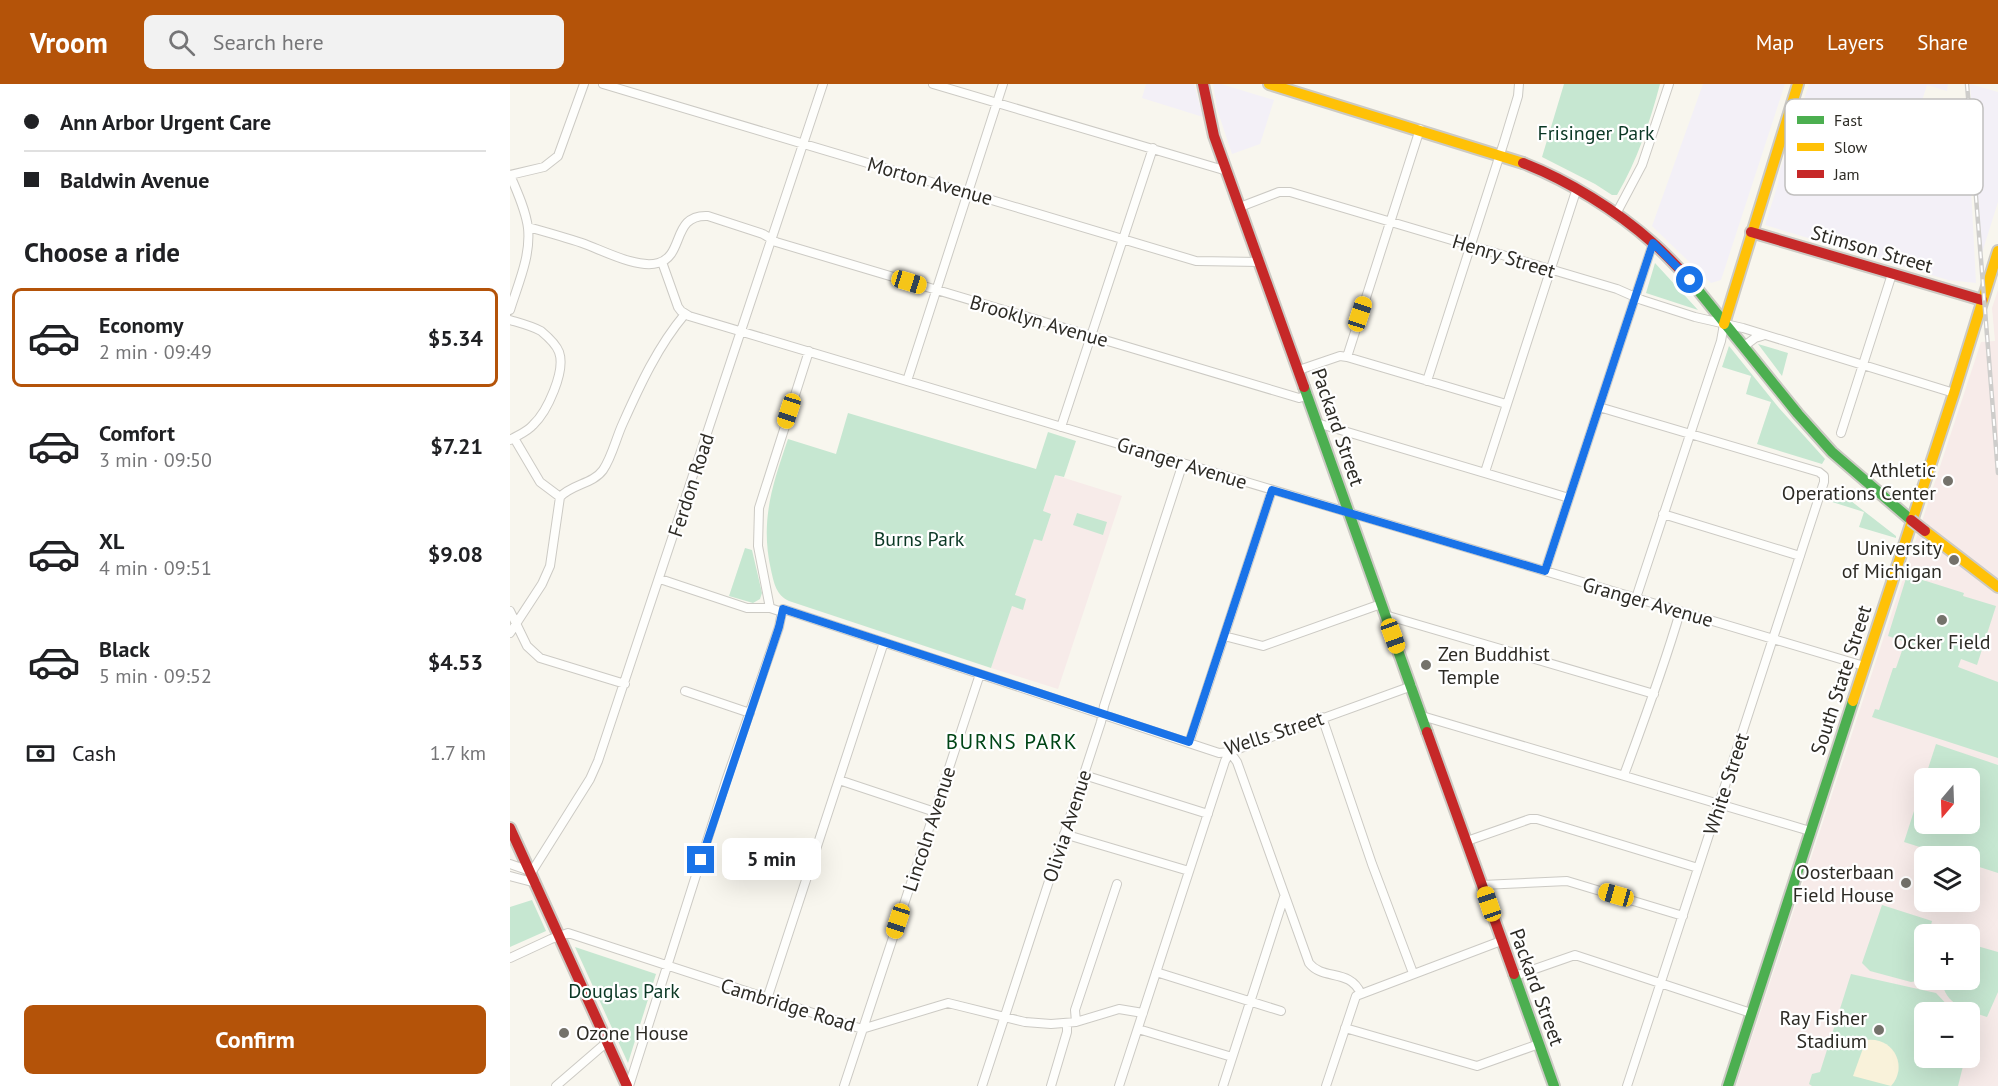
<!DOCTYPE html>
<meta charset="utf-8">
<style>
:root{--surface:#fff;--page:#f2f2f2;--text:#202124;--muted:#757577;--line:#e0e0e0;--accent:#b45309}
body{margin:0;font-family:"PT Sans",sans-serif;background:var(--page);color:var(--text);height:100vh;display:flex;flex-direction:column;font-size:22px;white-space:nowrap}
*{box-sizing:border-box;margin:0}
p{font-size:20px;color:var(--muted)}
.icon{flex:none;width:33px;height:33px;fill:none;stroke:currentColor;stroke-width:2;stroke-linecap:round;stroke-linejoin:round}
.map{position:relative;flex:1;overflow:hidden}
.drawer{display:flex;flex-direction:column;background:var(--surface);width:510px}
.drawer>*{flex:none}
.top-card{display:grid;align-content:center;height:132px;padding:0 24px;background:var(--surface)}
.needle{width:39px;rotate:199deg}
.tools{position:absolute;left:1404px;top:684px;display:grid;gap:12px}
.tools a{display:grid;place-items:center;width:66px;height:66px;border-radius:9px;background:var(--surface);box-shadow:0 6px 24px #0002;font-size:30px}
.end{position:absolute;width:27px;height:27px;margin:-14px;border:8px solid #1a73e8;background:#fff;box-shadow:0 0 0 3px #fff}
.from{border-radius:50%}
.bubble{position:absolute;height:42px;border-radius:9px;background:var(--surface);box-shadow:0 6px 24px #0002;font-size:20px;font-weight:800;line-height:42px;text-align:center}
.car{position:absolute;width:18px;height:36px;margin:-18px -9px;border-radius:8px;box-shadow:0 0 4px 2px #0007;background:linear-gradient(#f5c518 24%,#345 0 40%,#f5c518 0 76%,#345 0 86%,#f5c518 0)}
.top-card b{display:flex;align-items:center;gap:21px;height:57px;font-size:22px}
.top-card b+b{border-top:2px solid var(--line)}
.top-card i{width:15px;height:15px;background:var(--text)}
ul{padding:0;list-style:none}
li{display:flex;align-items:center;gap:18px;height:99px;margin:0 12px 9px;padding:0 12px;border:3px solid transparent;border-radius:9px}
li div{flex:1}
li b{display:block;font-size:22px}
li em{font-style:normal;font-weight:800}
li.active{border-color:var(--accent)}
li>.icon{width:54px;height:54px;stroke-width:1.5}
h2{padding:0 24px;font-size:27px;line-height:72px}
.pay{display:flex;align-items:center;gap:15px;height:66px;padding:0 24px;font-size:22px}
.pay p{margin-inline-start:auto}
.button{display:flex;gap:12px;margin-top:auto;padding:12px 24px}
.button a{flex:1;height:69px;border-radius:9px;background:var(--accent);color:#fff;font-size:24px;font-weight:800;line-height:69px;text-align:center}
header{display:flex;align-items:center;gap:36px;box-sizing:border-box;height:84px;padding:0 30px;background:var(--accent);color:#fff}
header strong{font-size:28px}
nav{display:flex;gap:33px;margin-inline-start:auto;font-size:21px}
.search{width:420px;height:54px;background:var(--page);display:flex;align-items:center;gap:15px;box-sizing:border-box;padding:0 21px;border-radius:9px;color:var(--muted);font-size:22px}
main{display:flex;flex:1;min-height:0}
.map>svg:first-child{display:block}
</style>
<header>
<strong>Vroom</strong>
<div class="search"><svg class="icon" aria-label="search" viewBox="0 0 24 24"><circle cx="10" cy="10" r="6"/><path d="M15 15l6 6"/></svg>Search here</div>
<nav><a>Map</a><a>Layers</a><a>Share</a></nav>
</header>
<main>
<section class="drawer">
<div class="top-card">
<b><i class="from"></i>Ann Arbor Urgent Care</b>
<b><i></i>Baldwin Avenue</b>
</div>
<h2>Choose a ride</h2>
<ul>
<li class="active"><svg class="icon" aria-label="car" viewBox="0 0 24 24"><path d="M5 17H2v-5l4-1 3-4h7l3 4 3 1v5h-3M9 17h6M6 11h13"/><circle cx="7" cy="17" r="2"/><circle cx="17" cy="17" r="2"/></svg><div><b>Economy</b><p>2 min · 09:49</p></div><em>$5.34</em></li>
<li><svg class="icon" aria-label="car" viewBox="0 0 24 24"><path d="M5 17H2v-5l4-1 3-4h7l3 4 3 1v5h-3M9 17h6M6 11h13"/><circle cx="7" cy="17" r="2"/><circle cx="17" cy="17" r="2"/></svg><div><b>Comfort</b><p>3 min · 09:50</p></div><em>$7.21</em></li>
<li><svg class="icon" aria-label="car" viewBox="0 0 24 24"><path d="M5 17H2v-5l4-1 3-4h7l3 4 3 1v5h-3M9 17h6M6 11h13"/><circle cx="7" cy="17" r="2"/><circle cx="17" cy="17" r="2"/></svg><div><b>XL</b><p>4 min · 09:51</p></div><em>$9.08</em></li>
<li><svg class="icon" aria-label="car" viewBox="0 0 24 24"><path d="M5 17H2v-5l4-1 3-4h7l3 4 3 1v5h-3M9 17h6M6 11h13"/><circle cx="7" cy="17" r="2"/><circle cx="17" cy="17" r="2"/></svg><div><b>Black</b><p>5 min · 09:52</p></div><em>$4.53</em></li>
</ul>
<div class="pay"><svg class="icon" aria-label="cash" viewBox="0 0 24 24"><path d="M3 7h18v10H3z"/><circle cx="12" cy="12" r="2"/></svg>Cash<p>1.7 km</p></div>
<div class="button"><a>Confirm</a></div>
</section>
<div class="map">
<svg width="1488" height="1002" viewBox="0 0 1488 1002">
<rect width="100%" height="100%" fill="#f8f6ee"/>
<!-- commercial -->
<path fill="#f3f0f7" d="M636,0H684L693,33L632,14Z
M703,0H711L764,16L750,60L722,70L707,25Z
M1193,0H1275L1211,196L1201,199L1142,142Z
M1299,0H1438L1437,7L1417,1L1397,64L1460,84L1466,199L1438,196L1255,141L1268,100L1270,86Z
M1460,0L1488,8V118L1472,169Z"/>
<!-- education -->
<path fill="#f7ebe9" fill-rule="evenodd" d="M1488,206V1002H1226L1471,258L1485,257L1482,224ZM1414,694H1460V740H1414ZM1414,772H1460V818H1414ZM1414,850H1460V896H1414ZM1414,928H1460V974H1414Z
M545,391L612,412L548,605L481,584Z"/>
<!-- green -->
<path fill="#c6e7d1" d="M1054,0H1150C1140,38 1127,77 1107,111H1102L1085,100L1032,73Z
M1145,179L1188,226L1136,209Z
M1248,260L1278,269L1272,292Z
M1219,262L1269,324L1315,375L1312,380L1247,360L1261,318L1236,310L1241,292L1212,283Z
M338,329L526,385L538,348L566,357L554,393L545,391L533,427L541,430L532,457L524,455L505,511L516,515L513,526L502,522L481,584L279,517C266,511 264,499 261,486C250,437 262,402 278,355L326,370Z
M1323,403L1386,452V454L1349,443L1354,428L1319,417Z
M567,429L597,438L593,451L563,441Z
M235,464L242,466L252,509L250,515L243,519L219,512Z
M1397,491L1454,509L1453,512L1486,522L1467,581L1451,575L1448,583L1488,598V674L1362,633L1365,625L1369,626L1383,584H1386L1395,558L1378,552Z
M1426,660L1488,681V789L1460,780V772H1438L1394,758L1414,696V740H1460V694H1415Z
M22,816L36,847L0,863V823Z
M1372,821L1422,837L1421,841L1418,840V850H1414V882L1407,897L1401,898L1360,887L1352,879Z
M1460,860L1488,868V908L1477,933C1457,926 1434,921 1432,896H1460Z
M65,863L146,890L118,979Z
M1341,890L1426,909L1444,928H1414V974H1455L1448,1002H1302L1299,1000L1302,990L1310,988Z"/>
<!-- sand -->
<path fill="#f9f2da" d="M1356,956C1383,952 1399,982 1381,1002L1343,992Z"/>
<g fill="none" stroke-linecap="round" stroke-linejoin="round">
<!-- street casing -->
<g stroke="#cccac4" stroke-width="10">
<path id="street" d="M93,0L686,177L750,178
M423,0L717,87
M0,91C7,107 16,127 18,144C21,172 8,200 0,226
M0,91L34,83L48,72L74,0
M730,123L769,108H780L1107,205L1132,216L1185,233L1233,244L1444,309
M1106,130L1132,81L1159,0
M18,143C36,148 54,153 72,159C92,166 127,185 148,179C175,172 161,130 198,132L253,150L266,158L789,314L798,311
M152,178L168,223L171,227L179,232L1354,582
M0,236C10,239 22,242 31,247C37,252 46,260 49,268C56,287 37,328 23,341C17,348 8,351 0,356
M1233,263L1245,254L1252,252
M837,273L910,45
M789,286L830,272L837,273L996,320
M397,297L493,0
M917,297L994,58L1008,12L1009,0
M1089,323L1309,388L1314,392V398L1117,1002
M807,339L1059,414
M551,343L643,64
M1331,349L1382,190
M4,354L30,398L50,413
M975,388L1067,104
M1153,430L1290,472
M1035,487L1143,159
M150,495L237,524H260L272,528L273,525L709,669L720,668L902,602
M1126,514L1211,257L1214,240
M260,524L248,462L249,424L299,267
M0,527L17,562L30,574L115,600
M875,531L1144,610
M0,549L32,500L40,482L50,413C62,400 83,400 93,386C102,373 106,354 113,339C130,301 148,262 175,230
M714,552L753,562L871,520
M175,607L240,629
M912,632L1300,747
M812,633L862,780L903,889
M679,659L762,406
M720,668L727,678L799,879C813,897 840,884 851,910
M574,691L698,730
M1114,691C1134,637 1154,583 1170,528
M329,696L425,728
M554,750L679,787
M957,757L1020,735H1027L1188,784
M0,780L20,787
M21,789L80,695L88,677L313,0
M0,792L26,799
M972,801L1057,797L1173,832
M0,874L41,855L58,849L352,945L438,919L515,938L541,940L566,938L609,925L633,929
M646,888L771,927
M1005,892L1065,871L1241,929
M257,915L374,558
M566,938L565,926L607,800
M835,944L967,982L1029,960
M628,945L722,973
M46,1002L97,958
M119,1002L216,697L269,543L272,528
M334,1002L470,590
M472,1002L591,638L594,622L673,379
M541,1002L557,948V939
M609,1002L715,677L720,668
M713,1002L774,813
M816,1002L846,912L991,857"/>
</g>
<!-- fast casing -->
<g stroke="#cccac4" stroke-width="14">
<path id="fast" d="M1179,195L1288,330L1322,368L1401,436
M794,303L917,648
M1004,890L1044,1002
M1218,1002L1343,617"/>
</g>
<!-- slow casing -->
<g stroke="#cccac4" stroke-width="14">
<path id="slow" d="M759,0L1013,79
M1214,240L1288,0
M1415,447L1488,503
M1343,617L1444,309L1488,167"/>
</g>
<!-- jam casing -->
<g stroke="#cccac4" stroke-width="14">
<path id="jam" d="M693,0L704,52L794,303
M1013,79C1059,97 1106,126 1143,159C1156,170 1167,183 1179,195
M1241,148L1472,216
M917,648L1004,890
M0,744L117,1002"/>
</g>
<!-- street -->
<use href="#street" stroke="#fefefc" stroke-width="8"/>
<!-- fast -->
<use href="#fast" stroke="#4caf50" stroke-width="10"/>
<!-- slow -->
<use href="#slow" stroke="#ffc107" stroke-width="10"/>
<!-- jam -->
<use href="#jam" stroke="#c62828" stroke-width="10"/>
<!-- rail casing -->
<g stroke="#cecdcb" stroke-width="4.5">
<path id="rail" d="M1457,0L1488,389"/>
</g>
<!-- rail -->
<use href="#rail" stroke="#fff" stroke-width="2" stroke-dasharray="7" stroke-linecap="butt"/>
<!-- jam-bridge casing -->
<g stroke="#cccac4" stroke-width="14" stroke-linecap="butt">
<path id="jam-bridge" d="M1401,436L1415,447"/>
</g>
<!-- jam-bridge -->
<use href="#jam-bridge" stroke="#c62828" stroke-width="10"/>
</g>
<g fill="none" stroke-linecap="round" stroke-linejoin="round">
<!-- route -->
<path stroke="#1a73e8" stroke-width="8" d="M191,776L269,543L273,525L679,658L762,406L1035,487L1143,159L1180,196"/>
</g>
<!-- markers -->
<g fill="#74726b" stroke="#fff" stroke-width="2">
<circle cx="1438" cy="397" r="6"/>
<circle cx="1444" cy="476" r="6"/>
<circle cx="1432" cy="536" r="6"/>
<circle cx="916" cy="581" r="6"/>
<circle cx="1396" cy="799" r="6"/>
<circle cx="1369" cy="946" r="6"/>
<circle cx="54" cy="949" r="6"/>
</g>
<g text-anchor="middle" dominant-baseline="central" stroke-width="4.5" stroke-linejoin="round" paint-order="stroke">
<!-- park labels -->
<g font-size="20" fill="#0a3724" stroke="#fff">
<text x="1086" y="49">Frisinger Park</text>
<text x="409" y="455">Burns Park</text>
<text x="114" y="907">Douglas Park</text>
</g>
<!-- street labels -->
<g font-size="20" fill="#2d2b25" stroke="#fff">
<text transform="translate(420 97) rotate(16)">Morton Avenue</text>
<text transform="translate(1362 165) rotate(16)">Stimson Street</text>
<text transform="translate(994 172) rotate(17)">Henry Street</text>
<text transform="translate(529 237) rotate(16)">Brooklyn Avenue</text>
<text transform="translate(828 343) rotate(71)">Packard Street</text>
<text transform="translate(672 379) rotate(17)">Granger Avenue</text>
<text transform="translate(181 401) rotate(-72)">Ferdon Road</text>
<text transform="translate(1138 518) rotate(16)">Granger Avenue</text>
<text transform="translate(1331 596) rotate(-72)">South State Street</text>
<text transform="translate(764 649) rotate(-18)">Wells Street</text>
<text transform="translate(1216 700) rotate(-72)">White Street</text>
<text transform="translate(557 742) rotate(-72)">Olivia Avenue</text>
<text transform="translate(419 745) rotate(-72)">Lincoln Avenue</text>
<text transform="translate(1027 903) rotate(70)">Packard Street</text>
<text transform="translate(278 921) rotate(17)">Cambridge Road</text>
</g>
<!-- poi labels -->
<g font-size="20" fill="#2d2b25" stroke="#fff" text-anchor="end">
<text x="1426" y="386">Athletic<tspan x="1426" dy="23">Operations Center</tspan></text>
<text x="1432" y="464">University<tspan x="1432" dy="23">of Michigan</tspan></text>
<text x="1432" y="558" text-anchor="middle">Ocker Field</text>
<text x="928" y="570" text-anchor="start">Zen Buddhist<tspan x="928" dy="23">Temple</tspan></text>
<text x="1384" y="788">Oosterbaan<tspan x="1384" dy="23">Field House</tspan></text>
<text x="1357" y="934">Ray Fisher<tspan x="1357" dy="23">Stadium</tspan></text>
<text x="66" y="949" text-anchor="start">Ozone House</text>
</g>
<!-- neighbourhood labels -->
<g font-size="21" letter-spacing="1.5" fill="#004516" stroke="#fff">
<text x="502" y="657">BURNS PARK</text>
</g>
</g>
<!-- legend -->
<rect x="1275" y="15" width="198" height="96" rx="9" fill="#fff" stroke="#c0bfbe" stroke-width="1.5"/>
<rect x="1287" y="32" width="27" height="8" fill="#4caf50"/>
<rect x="1287" y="59" width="27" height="8" fill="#ffc107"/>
<rect x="1287" y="86" width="27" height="8" fill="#c62828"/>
<g font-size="16" fill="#2d2b25">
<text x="1324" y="42">Fast</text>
<text x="1324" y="69">Slow</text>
<text x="1324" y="96">Jam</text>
</g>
</svg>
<div class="tools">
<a><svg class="needle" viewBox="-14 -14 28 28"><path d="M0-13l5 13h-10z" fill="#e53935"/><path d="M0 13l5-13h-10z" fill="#757577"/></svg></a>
<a><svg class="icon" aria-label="layers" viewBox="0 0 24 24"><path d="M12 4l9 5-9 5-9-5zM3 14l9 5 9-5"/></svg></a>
<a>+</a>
<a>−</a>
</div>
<i class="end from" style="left:1180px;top:196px"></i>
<i class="end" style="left:191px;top:776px"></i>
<div class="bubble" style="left:212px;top:754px;width:99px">5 min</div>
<i class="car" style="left:399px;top:198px;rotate:107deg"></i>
<i class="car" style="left:850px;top:230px;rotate:18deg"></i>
<i class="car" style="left:279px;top:327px;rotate:198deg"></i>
<i class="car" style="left:883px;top:552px;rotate:160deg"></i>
<i class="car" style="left:1106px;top:811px;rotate:286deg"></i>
<i class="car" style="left:979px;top:820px;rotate:341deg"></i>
<i class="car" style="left:388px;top:837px;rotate:198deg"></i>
</div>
</main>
